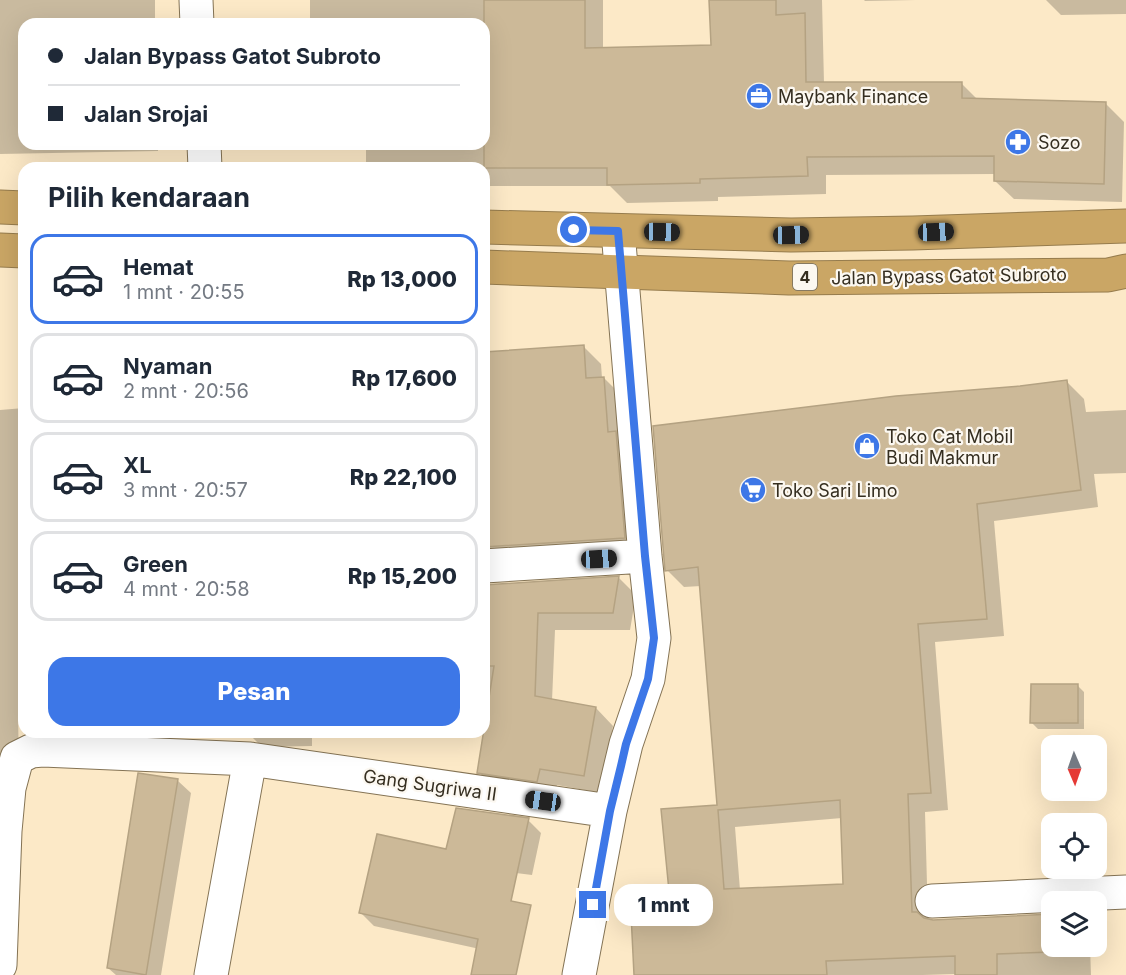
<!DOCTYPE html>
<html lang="id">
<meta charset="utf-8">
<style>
:root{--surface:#fff;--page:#f6f6f7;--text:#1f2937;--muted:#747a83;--line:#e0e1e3;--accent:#3d77e7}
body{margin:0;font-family:Inter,sans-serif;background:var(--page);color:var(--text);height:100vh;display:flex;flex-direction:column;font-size:22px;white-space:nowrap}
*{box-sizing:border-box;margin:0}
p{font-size:20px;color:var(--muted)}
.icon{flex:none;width:33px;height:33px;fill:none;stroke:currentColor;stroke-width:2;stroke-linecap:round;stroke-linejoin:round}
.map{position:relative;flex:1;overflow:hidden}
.side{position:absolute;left:18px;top:162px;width:472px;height:576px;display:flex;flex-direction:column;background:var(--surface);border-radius:18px;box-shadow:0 6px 24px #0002}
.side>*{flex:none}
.hud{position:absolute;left:18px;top:18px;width:472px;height:132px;border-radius:18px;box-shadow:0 6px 24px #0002;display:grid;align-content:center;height:132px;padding:0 30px;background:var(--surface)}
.needle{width:39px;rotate:178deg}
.fabs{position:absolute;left:1041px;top:735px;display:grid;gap:12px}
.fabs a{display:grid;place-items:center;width:66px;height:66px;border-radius:12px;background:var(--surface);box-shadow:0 6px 24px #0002;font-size:30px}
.end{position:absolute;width:27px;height:27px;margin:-14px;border:8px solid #3d77e7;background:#fff;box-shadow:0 0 0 3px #fff}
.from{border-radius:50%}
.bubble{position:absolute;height:42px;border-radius:18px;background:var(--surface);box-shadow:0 6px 24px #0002;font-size:20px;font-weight:800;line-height:42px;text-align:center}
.car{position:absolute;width:18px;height:36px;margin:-18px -9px;border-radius:8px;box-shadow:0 0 4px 2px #0007;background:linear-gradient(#222 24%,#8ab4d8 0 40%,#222 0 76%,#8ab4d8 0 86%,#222 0)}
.hud b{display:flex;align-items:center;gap:21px;height:57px;font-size:22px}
.hud b+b{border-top:2px solid var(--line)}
.hud i{width:15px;height:15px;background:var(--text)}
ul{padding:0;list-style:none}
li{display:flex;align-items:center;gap:18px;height:90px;margin:0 12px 9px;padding:0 18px;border:3px solid var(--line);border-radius:18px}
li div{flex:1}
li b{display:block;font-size:22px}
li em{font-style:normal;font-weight:800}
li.active{border-color:var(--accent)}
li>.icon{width:54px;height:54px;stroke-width:1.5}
h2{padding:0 30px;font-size:27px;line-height:72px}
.action{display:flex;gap:12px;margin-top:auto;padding:12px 30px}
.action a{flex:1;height:69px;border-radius:18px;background:var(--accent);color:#fff;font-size:24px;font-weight:800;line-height:69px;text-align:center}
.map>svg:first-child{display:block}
</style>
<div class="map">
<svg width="1126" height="975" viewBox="0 0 1126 975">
<rect width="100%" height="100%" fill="#fce9c7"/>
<!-- shadow -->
<path fill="#0003" fill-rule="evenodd" d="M0,0H163H155V24H24V144H158V151L0,154Z
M310,0H603V49L712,47L711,0H822L824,83H961L978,100L1105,103L1124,122L1122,202L1014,199L995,181V174L826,175V194L718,197V201L627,203L610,186H484V168H366V147L237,146L235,144H484V24H310Z
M864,0H916L865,1Z
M1046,0H1126V14L1061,15Z
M583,346L601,364L602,378H604L621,395L641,555L484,575V354Z
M1066,381L1084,399L1086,412L1126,410V473L1094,474L1098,507L994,521L1004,636L935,642L948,810L925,812L928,920L1052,946H1090L1091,975H956V974L923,975H635L670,893L719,806L701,586L684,587L667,570L1020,387ZM842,818L845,885L740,890L735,827Z
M24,408V711H18L19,773L0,836V410Z
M619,578L636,595L630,630H555L552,701L596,708L613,726L601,793L557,785L554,798L496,790L479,772L491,697H484V586Z
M1078,686L1084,692V729H1038L1032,723Z
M247,732H312V746L262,747Z
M178,781L191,793L161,975H116L108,968Z
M528,820L541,833L532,875L507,872L489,951L374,926L361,913L448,851Z"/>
<!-- building -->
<path fill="#ccb998" stroke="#b4a282" stroke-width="1.5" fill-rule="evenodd" d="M484,0H585V48L711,45L709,0H776V15L805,13L806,82H962V98L1106,102L1104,184L994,181V156L807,157L808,176L700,179V183L607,185V168H484Z
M584,345L586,378L604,377L608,432L616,431L625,538L484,547V352Z
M1067,380L1081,490L977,504L987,619L918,624L931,793L908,794L912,912H917L924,918L933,920L1052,914V952L997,954V975H955V956L826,961L827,975H634L630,893L669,891L661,809L717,805L698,567L665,571L653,426L896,396L1020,386ZM840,800L843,884L724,889L718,810Z
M619,576L613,613H538L535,696L596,707L584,776L540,769L537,782L477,773L494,666H484V585Z
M1031,684H1078V723H1030Z
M138,773L178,779L146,975L107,968Z
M456,808L529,818L511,901L531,905L516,975H471L478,939L359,913L377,834L446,849Z"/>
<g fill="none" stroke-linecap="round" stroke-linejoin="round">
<!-- minor casing -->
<g stroke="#847354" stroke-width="35">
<path id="minor" d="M196,0L197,24
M204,144L205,168
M484,566L645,556
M932,901L1126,892
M0,965L5,831L9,788L17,758L31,751L43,750L250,759L610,811
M211,975L250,759
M579,975L610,811L626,744L648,679L654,638L645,556L618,231"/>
</g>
<!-- highway casing -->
<g stroke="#967c4d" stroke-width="35">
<path id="highway" d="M0,207L24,208
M484,227L791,235L913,233L1126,226
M0,250L24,251
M484,267L789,278L1108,275L1126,271"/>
</g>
<!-- minor -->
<use href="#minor" stroke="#fff" stroke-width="33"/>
<!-- highway -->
<use href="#highway" stroke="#caa665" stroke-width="33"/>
</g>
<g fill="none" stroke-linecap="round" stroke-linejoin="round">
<!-- route -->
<path stroke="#3d77e7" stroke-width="8" d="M574,230L618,231L645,556L654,638L648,679L626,744L621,766L610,811L593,905"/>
</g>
<!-- icons -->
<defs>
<g id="office-disc" transform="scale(1.35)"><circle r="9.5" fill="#3d77e7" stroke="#fcf8f1"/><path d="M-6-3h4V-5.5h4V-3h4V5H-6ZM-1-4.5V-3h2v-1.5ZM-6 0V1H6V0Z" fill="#fff"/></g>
<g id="pharmacy-disc" transform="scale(1.35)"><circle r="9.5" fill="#3d77e7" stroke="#fcf8f1"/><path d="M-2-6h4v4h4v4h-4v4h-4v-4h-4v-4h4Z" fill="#fff"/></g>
<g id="shop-disc" transform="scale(1.35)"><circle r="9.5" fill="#3d77e7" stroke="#fcf8f1"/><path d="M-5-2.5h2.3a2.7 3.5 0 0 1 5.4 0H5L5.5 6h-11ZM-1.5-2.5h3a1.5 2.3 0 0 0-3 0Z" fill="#fff"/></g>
<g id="supermarket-disc" transform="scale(1.35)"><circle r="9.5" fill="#3d77e7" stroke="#fcf8f1"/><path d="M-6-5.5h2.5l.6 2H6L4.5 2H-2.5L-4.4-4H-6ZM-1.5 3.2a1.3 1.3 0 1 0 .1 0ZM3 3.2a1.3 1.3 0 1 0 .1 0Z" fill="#fff"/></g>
</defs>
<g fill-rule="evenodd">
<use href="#office-disc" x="759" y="96"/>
<use href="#pharmacy-disc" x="1018" y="142"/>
<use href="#shop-disc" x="867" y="446"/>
<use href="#supermarket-disc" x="753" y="490"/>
</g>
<g text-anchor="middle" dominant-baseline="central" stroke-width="4.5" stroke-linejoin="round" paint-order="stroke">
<!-- shield labels -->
<rect fill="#fcf8f1" stroke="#716b5f" stroke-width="1.5" x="793" y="264" width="24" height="26" rx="4.5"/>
<g font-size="16" font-weight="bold" fill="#352e20">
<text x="805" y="277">4</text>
</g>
<!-- poi labels -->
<g font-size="18" fill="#352e20" stroke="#fcf8f1" text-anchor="start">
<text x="778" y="96">Maybank Finance</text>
<text x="1038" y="142">Sozo</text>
<text x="886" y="436">Toko Cat Mobil<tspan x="886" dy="21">Budi Makmur</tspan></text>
<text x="772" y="490">Toko Sari Limo</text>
</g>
<!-- street labels -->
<g font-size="18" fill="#352e20" stroke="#fcf8f1">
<text transform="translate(949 276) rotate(-1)">Jalan Bypass Gatot Subroto</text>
<text transform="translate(430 785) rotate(8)">Gang Sugriwa II</text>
</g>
</g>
</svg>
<div class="fabs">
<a><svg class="needle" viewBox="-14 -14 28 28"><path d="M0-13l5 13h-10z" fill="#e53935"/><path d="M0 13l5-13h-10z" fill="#747a83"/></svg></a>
<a><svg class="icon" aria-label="locate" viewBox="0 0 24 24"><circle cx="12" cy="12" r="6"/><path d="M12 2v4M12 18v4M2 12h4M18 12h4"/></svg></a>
<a><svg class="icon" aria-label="layers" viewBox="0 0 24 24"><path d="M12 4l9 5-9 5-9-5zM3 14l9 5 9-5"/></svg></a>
</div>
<i class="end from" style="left:574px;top:230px"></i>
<i class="end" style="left:593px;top:905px"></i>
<div class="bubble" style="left:614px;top:884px;width:99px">1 mnt</div>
<i class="car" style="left:662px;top:232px;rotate:91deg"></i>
<i class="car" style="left:936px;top:232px;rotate:88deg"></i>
<i class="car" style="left:791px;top:235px;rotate:89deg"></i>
<i class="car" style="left:599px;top:559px;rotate:87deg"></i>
<i class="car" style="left:543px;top:801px;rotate:278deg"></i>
<div class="hud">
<b><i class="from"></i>Jalan Bypass Gatot Subroto</b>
<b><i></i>Jalan Srojai</b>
</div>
<section class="side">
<h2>Pilih kendaraan</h2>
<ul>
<li class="active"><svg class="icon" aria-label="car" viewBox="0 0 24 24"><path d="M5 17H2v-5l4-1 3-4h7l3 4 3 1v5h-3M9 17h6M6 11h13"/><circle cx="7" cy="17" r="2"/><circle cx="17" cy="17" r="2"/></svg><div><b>Hemat</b><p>1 mnt · 20:55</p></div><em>Rp 13,000</em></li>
<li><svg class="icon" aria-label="car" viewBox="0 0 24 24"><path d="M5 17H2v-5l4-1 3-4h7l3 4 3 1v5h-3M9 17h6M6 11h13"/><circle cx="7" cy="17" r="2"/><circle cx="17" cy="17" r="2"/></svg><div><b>Nyaman</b><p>2 mnt · 20:56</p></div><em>Rp 17,600</em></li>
<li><svg class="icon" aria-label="car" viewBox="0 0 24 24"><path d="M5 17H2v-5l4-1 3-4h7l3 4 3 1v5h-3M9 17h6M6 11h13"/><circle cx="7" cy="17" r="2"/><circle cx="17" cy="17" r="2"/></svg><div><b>XL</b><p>3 mnt · 20:57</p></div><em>Rp 22,100</em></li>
<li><svg class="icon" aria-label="car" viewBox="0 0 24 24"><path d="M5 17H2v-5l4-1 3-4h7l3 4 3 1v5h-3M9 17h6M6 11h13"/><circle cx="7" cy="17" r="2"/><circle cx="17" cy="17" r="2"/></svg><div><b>Green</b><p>4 mnt · 20:58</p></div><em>Rp 15,200</em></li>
</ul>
<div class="action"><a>Pesan</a></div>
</section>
</div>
